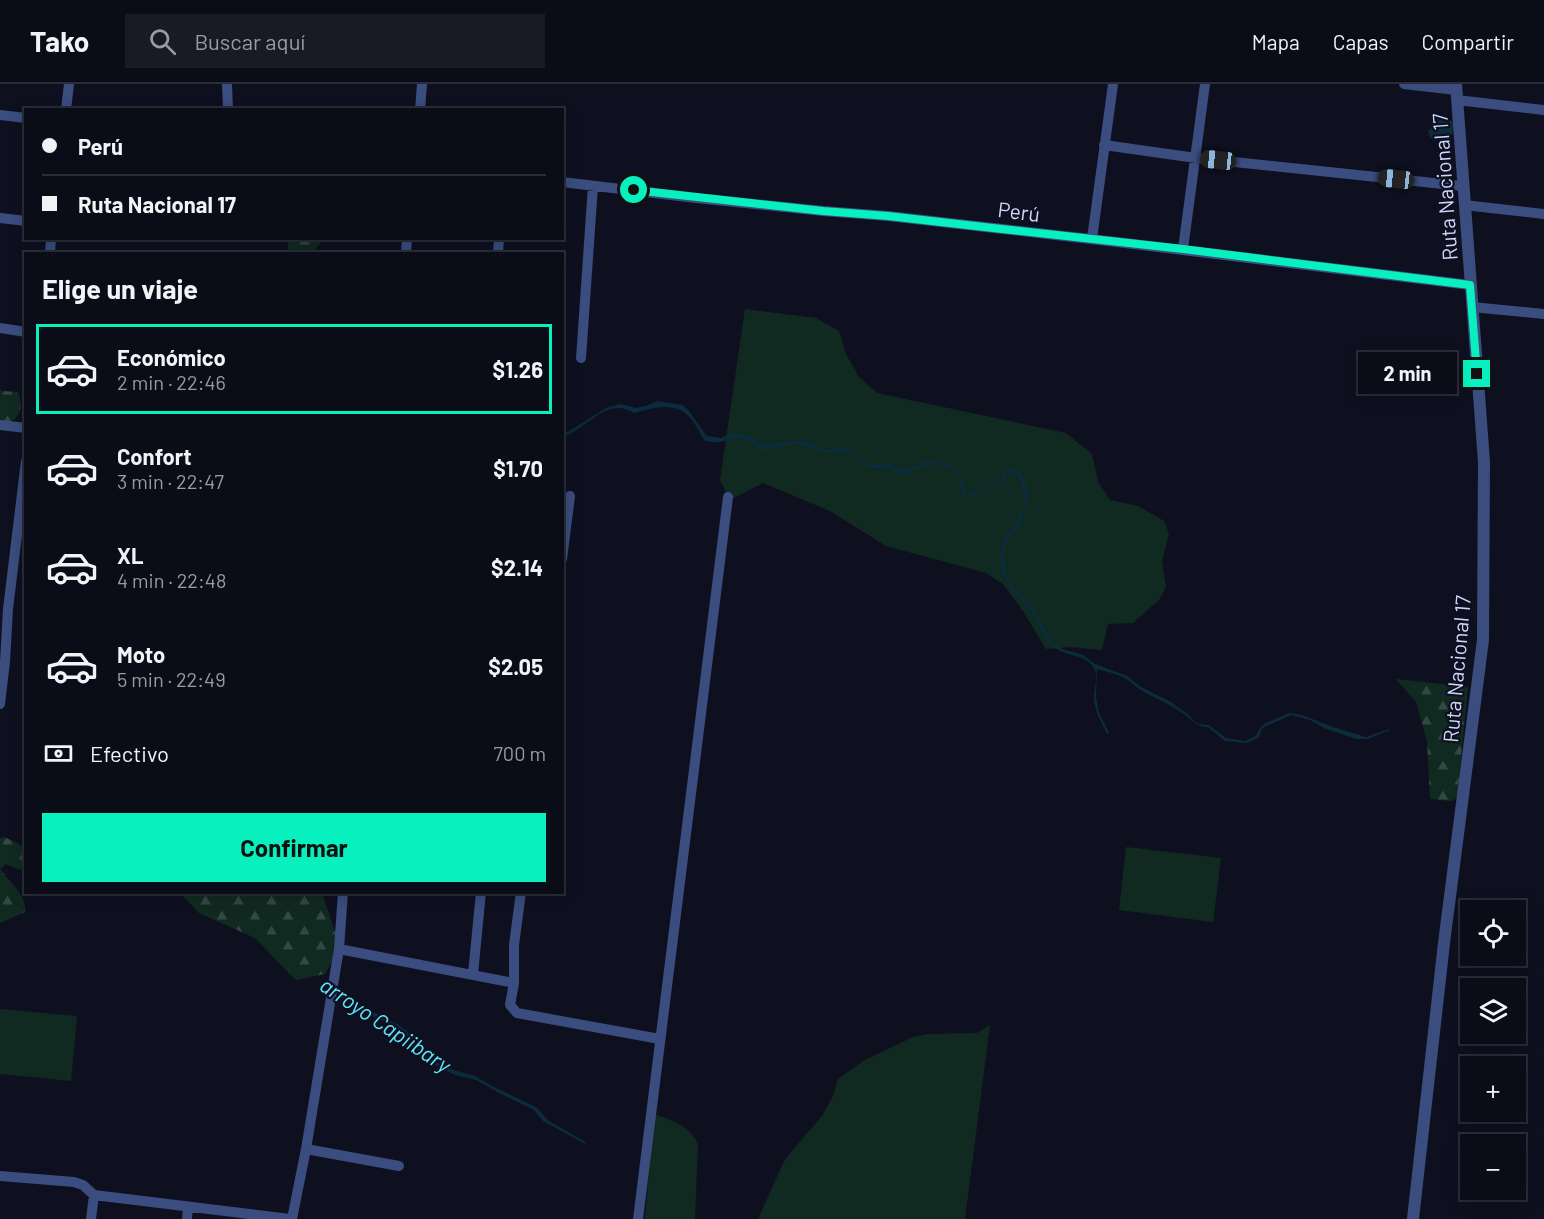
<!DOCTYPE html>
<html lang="es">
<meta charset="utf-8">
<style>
:root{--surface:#0a0c18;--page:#181a25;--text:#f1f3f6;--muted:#999ba2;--line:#2a2c37;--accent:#07f0be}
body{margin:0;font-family:Barlow,sans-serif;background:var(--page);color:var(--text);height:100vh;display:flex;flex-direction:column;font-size:22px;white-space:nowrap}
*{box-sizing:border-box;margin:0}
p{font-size:20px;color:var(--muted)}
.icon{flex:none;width:33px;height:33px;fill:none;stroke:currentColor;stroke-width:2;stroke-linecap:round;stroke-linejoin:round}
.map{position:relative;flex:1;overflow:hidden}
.panel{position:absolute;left:24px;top:168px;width:540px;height:642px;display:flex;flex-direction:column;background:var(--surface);border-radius:0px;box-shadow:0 3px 15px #0003,0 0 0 2px var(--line)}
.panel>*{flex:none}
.banner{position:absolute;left:24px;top:24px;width:540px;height:132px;border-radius:0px;box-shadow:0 3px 15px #0003,0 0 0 2px var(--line);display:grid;align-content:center;height:132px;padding:0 18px;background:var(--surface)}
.fabs{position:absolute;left:1460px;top:816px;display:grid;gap:12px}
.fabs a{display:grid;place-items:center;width:66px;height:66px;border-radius:0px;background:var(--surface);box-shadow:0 3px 15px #0003,0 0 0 2px var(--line);font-size:30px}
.end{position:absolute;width:27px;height:27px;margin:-14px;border:8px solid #07f0be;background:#111;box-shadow:0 0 0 3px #111}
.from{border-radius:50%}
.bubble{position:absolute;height:42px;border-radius:0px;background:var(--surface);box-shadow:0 3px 15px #0003,0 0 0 2px var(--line);font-size:20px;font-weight:700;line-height:42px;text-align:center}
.car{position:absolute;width:18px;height:36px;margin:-18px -9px;border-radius:8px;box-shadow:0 0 4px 2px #0007;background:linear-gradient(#222 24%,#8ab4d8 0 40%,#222 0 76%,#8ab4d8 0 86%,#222 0)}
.banner b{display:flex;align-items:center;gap:21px;height:57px;font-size:22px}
.banner b+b{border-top:2px solid var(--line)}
.banner i{width:15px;height:15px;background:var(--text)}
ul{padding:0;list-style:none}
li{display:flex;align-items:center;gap:18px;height:90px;margin:0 12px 9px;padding:0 6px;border:3px solid transparent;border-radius:0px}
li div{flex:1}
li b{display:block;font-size:22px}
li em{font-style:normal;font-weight:700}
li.current{border-color:var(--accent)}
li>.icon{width:54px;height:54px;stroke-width:1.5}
h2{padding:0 18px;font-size:27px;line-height:72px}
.pay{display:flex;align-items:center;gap:15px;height:66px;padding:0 18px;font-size:22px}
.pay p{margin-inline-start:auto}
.cta{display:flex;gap:12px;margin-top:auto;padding:12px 18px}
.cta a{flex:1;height:69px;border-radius:0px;background:var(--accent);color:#111;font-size:24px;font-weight:700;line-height:69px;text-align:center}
header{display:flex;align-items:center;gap:36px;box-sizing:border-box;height:84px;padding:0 30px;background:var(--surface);border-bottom:2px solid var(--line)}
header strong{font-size:28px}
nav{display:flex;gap:33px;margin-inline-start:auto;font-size:21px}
.search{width:420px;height:54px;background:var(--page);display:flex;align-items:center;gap:15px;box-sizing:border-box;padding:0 21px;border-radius:0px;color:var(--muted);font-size:22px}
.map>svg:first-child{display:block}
</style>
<header>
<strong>Tako</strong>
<div class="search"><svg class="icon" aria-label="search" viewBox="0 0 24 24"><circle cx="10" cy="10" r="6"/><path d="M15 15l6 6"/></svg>Buscar aquí</div>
<nav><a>Mapa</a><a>Capas</a><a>Compartir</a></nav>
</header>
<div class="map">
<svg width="1544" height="1135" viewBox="0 0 1544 1135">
<defs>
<pattern id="forest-firs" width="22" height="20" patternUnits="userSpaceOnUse" patternTransform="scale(1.5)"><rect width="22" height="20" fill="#112a21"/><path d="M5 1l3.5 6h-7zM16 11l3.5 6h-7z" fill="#324842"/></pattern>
</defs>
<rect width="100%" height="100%" fill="#0e1020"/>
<!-- grass -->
<path fill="#112a21" d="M745,225L816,234L839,247L846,270L859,293L877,309L1066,349L1092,370L1098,398L1110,416L1138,422L1164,437L1169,450L1162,477L1166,503L1159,516L1133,539L1108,540L1102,566L1071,563L1046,565L1023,527L1003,500L986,489L886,462L830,427L763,399L730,416L720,396Z
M1126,763L1221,774L1213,838L1119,826Z
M0,925L77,932L71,997L0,990Z
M990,941L965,1135H758L785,1075L822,1032L833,1012L838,995L846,989L865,976L913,953L928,950L977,949Z
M654,1030C673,1037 689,1041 698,1060L695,1135H645Z"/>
<!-- forest -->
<path fill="url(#forest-firs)" d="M288,155H322V157L315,166C307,167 294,171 288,165Z
M0,305L2,307L18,308C23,322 22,332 8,340L0,337Z
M1396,595L1468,603L1457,714L1451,717L1430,715L1427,657L1416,618Z
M4,753C22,761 26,761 25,782L20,786L6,780L0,785C10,798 27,812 25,828L0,839V754Z
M180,809H322L340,863L325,890L296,896L255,854L199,829Z"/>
<!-- water -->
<path fill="#0b2c3c" d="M1439,33C1441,33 1450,36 1452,37C1456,44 1452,50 1449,56L1446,55L1441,58L1437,56L1434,57L1430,53L1428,47L1432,44L1433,41L1430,37L1432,34Z
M657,317L683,321L689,327L707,352L721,354L729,350H740L749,352L762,362L769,361L790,357L811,359L821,365L828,366L834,364H844L872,381L888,379L905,386L927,377L951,381L957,386L961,393L965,409L968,411L1000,396L1006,386L1011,384L1019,387L1026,401L1028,411L1021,439L1011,451L1005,463L1003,474L1008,497L1038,532L1051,557L1062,565L1083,571L1095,580L1127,592L1141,603L1171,618L1189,631L1195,638L1199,640L1209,641L1226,654L1245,657L1256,652L1260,644L1266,639L1289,629L1302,631L1333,643L1366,653L1389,645L1390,646L1368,655H1356L1324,644L1310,636L1291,631L1262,644L1259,653L1247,659L1225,657L1208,643C1197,644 1193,636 1184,630C1170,620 1154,614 1139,605C1135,602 1132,599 1128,596C1119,590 1108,588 1097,585L1096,613L1099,629L1109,649L1107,650C1102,639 1095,628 1094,616C1093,605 1101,590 1092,581C1083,571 1069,572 1059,566C1051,562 1045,554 1041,546C1039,542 1038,537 1035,533C1025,518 1009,508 1003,490C1001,484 1000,473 1001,467C1005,443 1030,435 1023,404C1022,397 1018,391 1011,387L1007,388L1002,398L982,405L969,414H965C959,406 962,394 955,387C947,379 927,379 918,384C914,386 910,390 905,390C899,391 893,385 888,383C863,390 863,371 842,368C836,367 830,370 824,368C813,365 805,360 793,360C784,360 774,367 766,366C756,365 751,356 741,354C734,353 730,355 724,357C718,359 711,358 705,357C700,350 697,343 692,336C677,316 654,324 634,329C607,312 589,343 565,352L563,350V348H568L606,324L621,320L635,324L646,322Z
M341,910L371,927L399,941L408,948L423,970L438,979L453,986L475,992L494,1003L536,1023L549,1037L586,1058L585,1060L543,1037L534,1026L499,1009L476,996L455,991L437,982L420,971L409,955L397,943L363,928L354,921L339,913Z"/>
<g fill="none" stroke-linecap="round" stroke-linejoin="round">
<!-- minor -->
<path stroke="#3a4d7e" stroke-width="10" d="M227,0L228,26
M1404,0L1456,6
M1457,16L1544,26
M66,26L69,0
M420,26L422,0
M0,31L26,34
M1104,61L1196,74L1462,102
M562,98L696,114L823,127L888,132L1125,159L1470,201
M1464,121L1544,130
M0,134L26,137
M1092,155L1113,0
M1183,165L1205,0
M50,170L51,154
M406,170L407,154
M498,170L499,154
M1472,223L1544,230
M0,244L26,248
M581,274L593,102
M0,341L26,344
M562,475L570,412
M0,620L5,578L8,525L26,377
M521,808L514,861V899L510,921L517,929L660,955
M339,865L514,899
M473,890L481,808
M306,1065L399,1082
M0,1092L74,1098L83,1101L94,1111L290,1135
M91,1135L94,1111
M187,1135L188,1123
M292,1135L306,1065L339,865L343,808
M638,1135L728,413"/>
<!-- tertiary -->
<path stroke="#3a4d7e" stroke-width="12" d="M1413,1135L1444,859L1483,556L1484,378L1456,0"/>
</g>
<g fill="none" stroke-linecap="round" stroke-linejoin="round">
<!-- route -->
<path stroke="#07f0be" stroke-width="8" d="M634,106L823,127L888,132L993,144L1183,165L1470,201L1477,290"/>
</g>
<g text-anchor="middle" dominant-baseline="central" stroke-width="4.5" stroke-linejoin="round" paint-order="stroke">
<!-- street labels -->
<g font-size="21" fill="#ced8fd" stroke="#0e1020">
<text transform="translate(1444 103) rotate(-94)">Ruta Nacional 17</text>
<text transform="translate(1019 127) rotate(7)">Perú</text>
<text transform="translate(1456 585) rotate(-85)">Ruta Nacional 17</text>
</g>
<!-- water labels -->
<g font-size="22" font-style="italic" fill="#60e4fa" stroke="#0e1020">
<text transform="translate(386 940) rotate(34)">arroyo Capiibary</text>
</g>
</g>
</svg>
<div class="fabs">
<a><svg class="icon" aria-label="locate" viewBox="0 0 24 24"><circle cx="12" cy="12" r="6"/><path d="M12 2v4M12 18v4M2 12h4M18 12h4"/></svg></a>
<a><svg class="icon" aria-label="layers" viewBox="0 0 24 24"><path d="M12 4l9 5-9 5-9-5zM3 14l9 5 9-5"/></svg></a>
<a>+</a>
<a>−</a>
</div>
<i class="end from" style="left:634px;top:106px"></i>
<i class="end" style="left:1477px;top:290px"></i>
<div class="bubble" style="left:1358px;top:268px;width:99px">2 min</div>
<i class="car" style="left:1218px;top:76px;rotate:276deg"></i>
<i class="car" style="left:1396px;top:95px;rotate:276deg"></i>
<div class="banner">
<b><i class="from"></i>Perú</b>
<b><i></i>Ruta Nacional 17</b>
</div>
<section class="panel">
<h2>Elige un viaje</h2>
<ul>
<li class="current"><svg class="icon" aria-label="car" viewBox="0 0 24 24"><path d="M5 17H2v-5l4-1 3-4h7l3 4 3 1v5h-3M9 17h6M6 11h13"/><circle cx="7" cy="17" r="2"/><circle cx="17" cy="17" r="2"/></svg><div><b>Económico</b><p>2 min · 22:46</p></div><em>$1.26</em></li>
<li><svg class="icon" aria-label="car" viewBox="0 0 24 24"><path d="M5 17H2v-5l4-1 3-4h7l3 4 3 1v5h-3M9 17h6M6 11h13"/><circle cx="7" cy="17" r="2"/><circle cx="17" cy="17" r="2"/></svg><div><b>Confort</b><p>3 min · 22:47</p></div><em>$1.70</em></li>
<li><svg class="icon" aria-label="car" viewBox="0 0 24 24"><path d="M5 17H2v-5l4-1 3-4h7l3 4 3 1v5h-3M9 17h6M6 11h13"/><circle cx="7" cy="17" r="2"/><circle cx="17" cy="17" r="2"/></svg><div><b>XL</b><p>4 min · 22:48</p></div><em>$2.14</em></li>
<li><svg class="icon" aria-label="car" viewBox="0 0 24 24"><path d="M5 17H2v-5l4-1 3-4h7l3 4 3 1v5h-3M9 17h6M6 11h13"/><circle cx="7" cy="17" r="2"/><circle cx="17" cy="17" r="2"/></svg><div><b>Moto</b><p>5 min · 22:49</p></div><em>$2.05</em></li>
</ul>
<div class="pay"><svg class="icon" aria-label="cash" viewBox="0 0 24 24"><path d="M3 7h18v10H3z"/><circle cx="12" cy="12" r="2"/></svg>Efectivo<p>700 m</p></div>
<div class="cta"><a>Confirmar</a></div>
</section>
</div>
